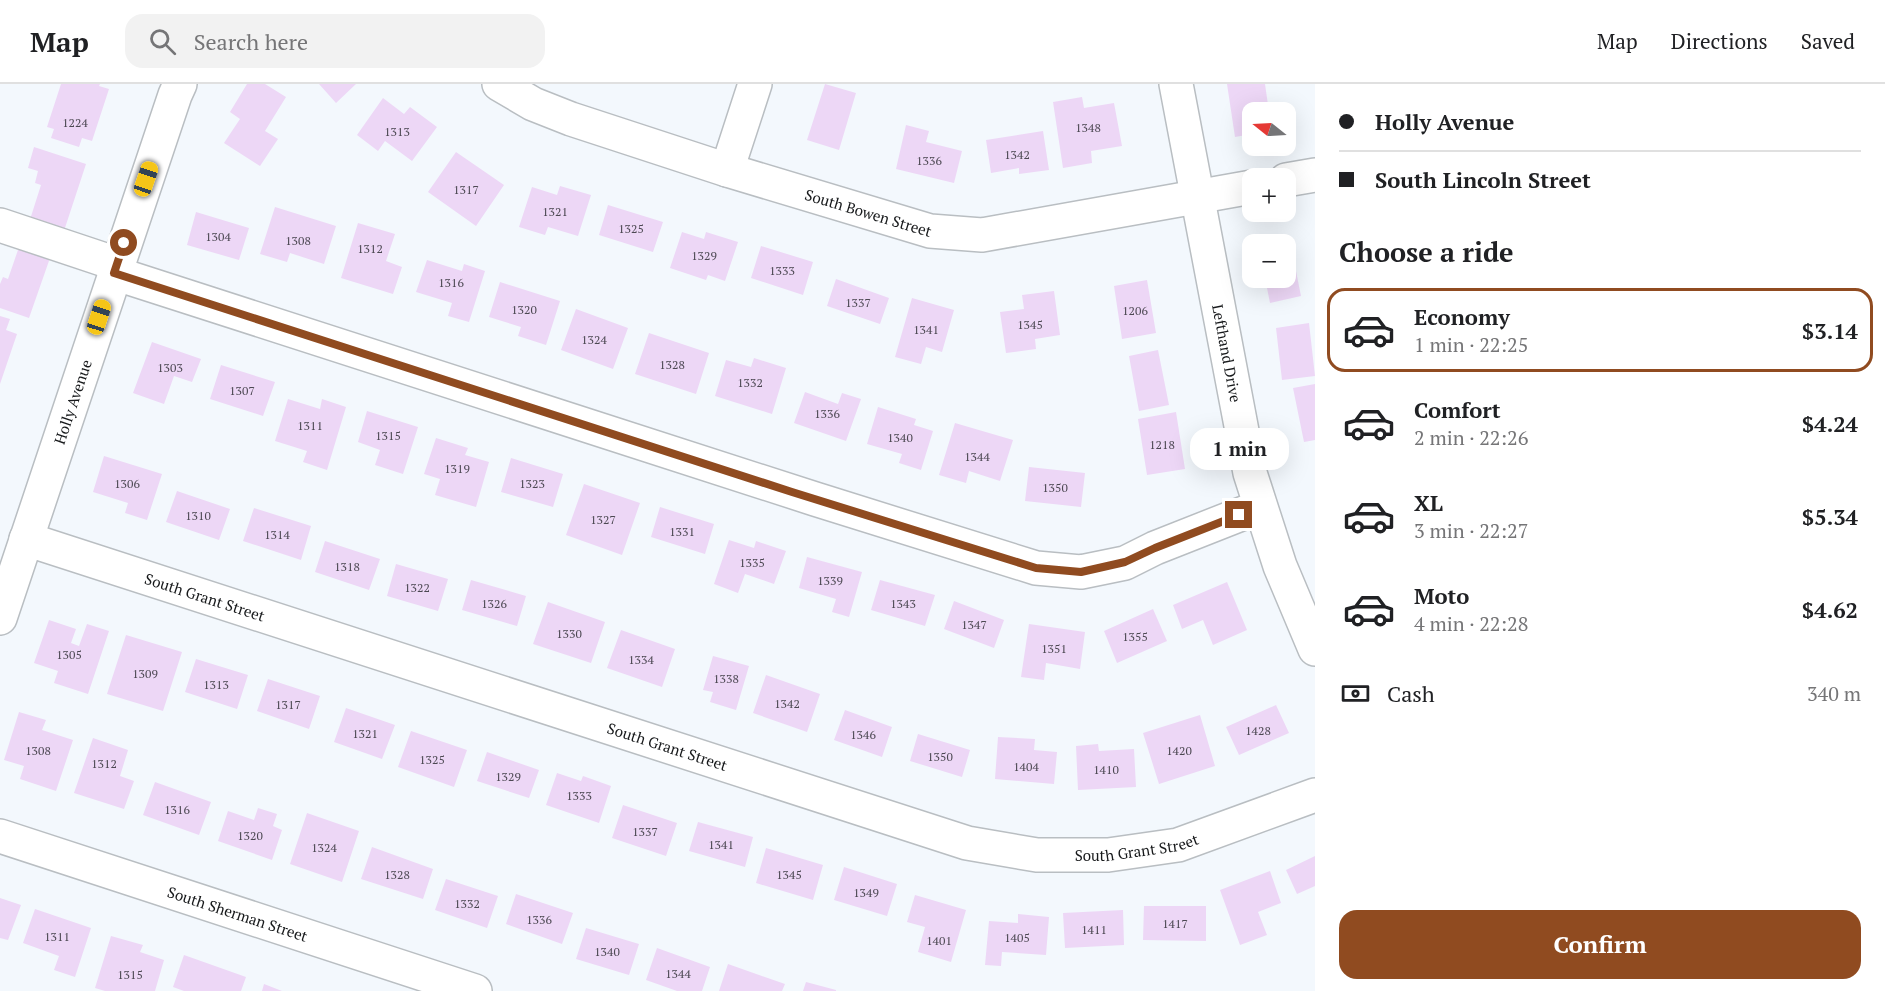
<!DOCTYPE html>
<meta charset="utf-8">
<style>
:root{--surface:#fff;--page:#f2f2f2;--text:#202124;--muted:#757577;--line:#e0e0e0;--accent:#904b20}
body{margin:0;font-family:"PT Serif",serif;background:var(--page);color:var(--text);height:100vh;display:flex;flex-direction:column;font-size:22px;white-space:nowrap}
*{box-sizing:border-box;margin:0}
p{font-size:20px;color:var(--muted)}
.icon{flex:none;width:33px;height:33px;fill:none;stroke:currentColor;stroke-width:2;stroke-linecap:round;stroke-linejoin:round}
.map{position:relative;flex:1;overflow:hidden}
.side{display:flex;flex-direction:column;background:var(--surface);width:570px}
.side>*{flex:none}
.guide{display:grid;align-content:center;height:132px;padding:0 24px;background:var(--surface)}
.needle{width:39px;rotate:288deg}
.fabs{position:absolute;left:1242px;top:18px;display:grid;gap:12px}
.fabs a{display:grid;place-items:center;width:54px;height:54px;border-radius:12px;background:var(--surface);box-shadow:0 6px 24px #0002;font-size:30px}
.end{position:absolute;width:27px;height:27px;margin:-14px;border:8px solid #904b20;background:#fff;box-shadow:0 0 0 3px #fff}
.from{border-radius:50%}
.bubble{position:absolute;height:42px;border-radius:18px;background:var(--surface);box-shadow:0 6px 24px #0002;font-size:20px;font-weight:600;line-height:42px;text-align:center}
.car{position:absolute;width:18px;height:36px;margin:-18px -9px;border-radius:8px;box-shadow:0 0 4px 2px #0007;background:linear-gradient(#f5c518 24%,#345 0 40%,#f5c518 0 76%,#345 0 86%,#f5c518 0)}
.guide b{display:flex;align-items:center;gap:21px;height:57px;font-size:22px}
.guide b+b{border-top:2px solid var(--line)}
.guide i{width:15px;height:15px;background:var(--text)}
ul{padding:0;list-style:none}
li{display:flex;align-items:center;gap:18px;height:84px;margin:0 12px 9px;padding:0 12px;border:3px solid transparent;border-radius:18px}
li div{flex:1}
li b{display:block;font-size:22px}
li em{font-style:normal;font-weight:600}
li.selected{border-color:var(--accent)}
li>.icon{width:54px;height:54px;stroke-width:1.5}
h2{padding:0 24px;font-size:27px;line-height:72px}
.pay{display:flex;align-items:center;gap:15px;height:66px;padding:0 24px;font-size:22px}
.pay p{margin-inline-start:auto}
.action{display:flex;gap:12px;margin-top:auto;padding:12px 24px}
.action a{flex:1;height:69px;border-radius:18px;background:var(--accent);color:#fff;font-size:24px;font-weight:600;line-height:69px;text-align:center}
header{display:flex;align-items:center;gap:36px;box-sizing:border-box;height:84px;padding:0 30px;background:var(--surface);border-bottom:2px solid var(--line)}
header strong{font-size:28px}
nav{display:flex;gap:33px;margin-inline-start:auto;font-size:21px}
.search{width:420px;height:54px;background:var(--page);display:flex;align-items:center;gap:15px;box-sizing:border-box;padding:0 21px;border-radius:18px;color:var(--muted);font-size:22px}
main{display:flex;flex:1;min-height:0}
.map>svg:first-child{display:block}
</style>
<header>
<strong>Map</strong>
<div class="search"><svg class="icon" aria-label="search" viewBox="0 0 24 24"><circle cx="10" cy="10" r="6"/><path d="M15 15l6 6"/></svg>Search here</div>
<nav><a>Map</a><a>Directions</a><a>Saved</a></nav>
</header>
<main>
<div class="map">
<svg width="1315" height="907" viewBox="0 0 1315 907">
<rect width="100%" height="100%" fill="#f3f8fd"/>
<!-- building -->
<path fill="#edd7f6" d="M61,0H100L99,2L109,5L92,57L82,54L79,63L51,54L54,45L47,43Z
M247,0H265L286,13L265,47L278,55L260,82L224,59L240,35L230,28Z
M319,0H356L336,19Z
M825,0L856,9L839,66L807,56Z
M1227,0H1265L1269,28H1252V50L1235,53Z
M1082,13L1084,24L1114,19L1122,62L1091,67L1092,79L1063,84L1053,18Z
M383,14L404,30L410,23L437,43L412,77L385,57L378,67L357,51Z
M906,41L929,47L926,58L962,67L954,99L896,85Z
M1043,47L1049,86L1019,90V84L991,89L986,56Z
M34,63L86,80L61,156L27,145L41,101L35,99L38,87L28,84Z
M456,68L504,101L476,142L428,108Z
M560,102L591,111L578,152L548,143L545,151L519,143L532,103L557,111Z
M608,121L663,138L653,168L599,151Z
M275,123L336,142L324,180L290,169L287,178L260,170Z
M196,128L249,144L239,176L187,161Z
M358,139L395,150L386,177L402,183L393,210L341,194Z
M682,148L704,155L706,148L738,158L725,197L708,191L706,196L670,184Z
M1290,157L1301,212L1270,219L1265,194H1286V160L1277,159Z
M761,162L813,178L803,211L751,194Z
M19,163L50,174L29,234L0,224V200L3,193L8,195Z
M427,176L462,187L464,180L485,187L469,238L448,232L452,219L416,208Z
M836,195L889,214L880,240L827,222Z
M1147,196L1156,249L1122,255L1114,202Z
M500,198L560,217L546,261L518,252L521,243L489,233Z
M1054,207L1060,251L1035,255L1036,265L1006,269L1000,228L1024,225L1022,211Z
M912,214L954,226L942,268L926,263L921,280L895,273Z
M576,225L628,244L613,285L561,266Z
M0,232L10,235L6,246L17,250L0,300Z
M1309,239L1315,292L1282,296L1276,244Z
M649,249L709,269L696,310L635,290Z
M152,258L201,275L192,298L174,292L164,320L133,309Z
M1158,266L1169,321L1139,327L1129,272Z
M754,274L786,284L772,330L715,312L726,276L751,283Z
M221,281L275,298L263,332L210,315Z
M1315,300V356L1304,358L1293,304Z
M805,308L838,320L842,309L861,315L846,357L794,339Z
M288,315L320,325L322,315L346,323L327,386L303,378L307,367L275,357Z
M878,323L916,335L914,341L933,347L921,386L899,379L902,370L867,360Z
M367,327L418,343L403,390L375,381L380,366L358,358Z
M1176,328L1185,385L1147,391L1138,335Z
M955,339L1013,356L1000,397L969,387L966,399L939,391Z
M436,354L468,364L465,371L489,378L476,423L435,411L440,395L424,390Z
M104,372L162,390L147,436L125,429L128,419L93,408Z
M511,374L563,390L553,423L501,408Z
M1029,383L1085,389L1081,423L1025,417Z
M584,400L640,419L622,471L566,451Z
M177,407L230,425L219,456L166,438Z
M660,423L714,440L705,470L651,453Z
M254,424L311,442L301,476L243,457Z
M729,456L754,464L756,457L786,467L774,500L745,490L738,509L714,500Z
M325,457L380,475L369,506L315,488Z
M807,473L862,488L849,533L832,528L836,515L799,504Z
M396,480L448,495L438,527L387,512Z
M471,496L526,512L517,542L462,526Z
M880,496L935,511L925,542L871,526Z
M1227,498L1247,546L1213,561L1203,536L1182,545L1173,521Z
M954,517L1004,536L994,564L944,545Z
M548,518L605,538L591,579L533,560Z
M1153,525L1167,557L1117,579L1104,547Z
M49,536L76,545L71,559L79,562L87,540L109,547L88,610L54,599L58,587L34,579Z
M1029,540L1085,548L1080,585L1046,579L1044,596L1021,593Z
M621,546L675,565L662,603L607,584Z
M126,551L182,568L163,627L107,610Z
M713,572L749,582L736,626L710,618L713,608L703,606Z
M196,575L248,591L237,625L185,608Z
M766,591L820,610L807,648L753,629Z
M268,595L320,612L309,645L257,627Z
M1276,621L1289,649L1239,671L1226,643Z
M346,624L395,641L382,675L334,658Z
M845,626L892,643L882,673L834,656Z
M19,628L46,636L42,646L73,656L56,707L20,695L24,682L4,676Z
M1200,631L1215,682L1159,700L1143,649Z
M411,647L467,666L454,703L398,683Z
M918,650L970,666L962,693L910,677Z
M998,653L1035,655L1034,666L1057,668L1054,700L995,695Z
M93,654L128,666L120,692L134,697L124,725L74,709Z
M1098,660L1099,667L1134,665L1136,703L1078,706L1076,662Z
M487,668L539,686L529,714L477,697Z
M557,689L581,697L583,692L611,702L599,739L546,721Z
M155,698L211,718L199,751L143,731Z
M623,721L677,739L666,772L612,754Z
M258,724L277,730L273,742L282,746L272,776L218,757L228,727L254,736Z
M307,729L359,747L342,798L290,780Z
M698,738L753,753L745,783L689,767Z
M372,763L433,785L423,815L361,795Z
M766,764L823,781L813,816L756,799Z
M1315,772V802L1297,810L1286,786Z
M844,783L897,800L887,832L834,816Z
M1270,787L1281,819L1258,828L1267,851L1240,861L1220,806Z
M446,795L498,812L487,844L435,826Z
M516,810L573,829L562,860L506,840Z
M915,811L966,826L951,878L918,868L925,843L907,838Z
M0,814L21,821L8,856L0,854Z
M1144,822H1206V857L1143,856Z
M35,825L91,844L75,893L54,886L59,872L23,859Z
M1123,826L1124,861L1065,864L1063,829Z
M1018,830L1049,833L1046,871L1002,868L1001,882L985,881L989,837L1018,839Z
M586,844L639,860L629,891L576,875Z
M111,852L143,861L140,868L164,876L155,907H105L95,904Z
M657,864L710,883L702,907H677L646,896Z
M184,871L246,893L241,907H184L173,903Z
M728,880L785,900L782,907H719Z
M806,898L836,906V907H803Z
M264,900L282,907H262Z"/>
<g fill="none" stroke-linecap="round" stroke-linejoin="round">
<!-- minor casing -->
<g stroke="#b9bec2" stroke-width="36">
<g id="minor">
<path id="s1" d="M499,0L533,20L571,35L727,86L930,147L982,151L1252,103"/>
<path id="s2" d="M1176,0L1250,389L1280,482L1315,565"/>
<path d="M727,86L755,0"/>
<path d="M1286,96L1315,91"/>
<path d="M0,141L117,180"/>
<path d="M114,189L815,415L1036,484L1081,488L1125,479L1155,464L1259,423"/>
<path id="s3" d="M26,455L967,759L1037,771H1108L1178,761L1315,711"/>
<path id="s4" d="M0,534L175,11L180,0"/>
<path id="s5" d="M0,752L475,907"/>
</g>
</g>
<!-- minor -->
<use href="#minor" stroke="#fff" stroke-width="33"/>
</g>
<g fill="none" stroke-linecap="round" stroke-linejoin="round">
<!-- route -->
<path stroke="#904b20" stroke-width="8" d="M124,159L114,189L792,408L1036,484L1081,488L1125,478L1155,464L1239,431"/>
</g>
<g text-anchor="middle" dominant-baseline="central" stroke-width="6" stroke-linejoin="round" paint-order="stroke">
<!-- number labels -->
<g font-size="12" fill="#4c4852">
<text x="75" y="38">1224</text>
<text x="1088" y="43">1348</text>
<text x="397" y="47">1313</text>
<text x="1017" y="70">1342</text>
<text x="929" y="76">1336</text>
<text x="466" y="105">1317</text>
<text x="555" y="127">1321</text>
<text x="631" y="144">1325</text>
<text x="218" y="152">1304</text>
<text x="298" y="156">1308</text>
<text x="370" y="164">1312</text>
<text x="704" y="171">1329</text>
<text x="782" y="186">1333</text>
<text x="451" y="198">1316</text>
<text x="858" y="218">1337</text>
<text x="524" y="225">1320</text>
<text x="1135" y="226">1206</text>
<text x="1030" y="240">1345</text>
<text x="926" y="245">1341</text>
<text x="594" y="255">1324</text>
<text x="672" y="280">1328</text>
<text x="170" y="283">1303</text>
<text x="750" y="298">1332</text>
<text x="242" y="306">1307</text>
<text x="827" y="329">1336</text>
<text x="310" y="341">1311</text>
<text x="388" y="351">1315</text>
<text x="900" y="353">1340</text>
<text x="1162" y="360">1218</text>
<text x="977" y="372">1344</text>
<text x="457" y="384">1319</text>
<text x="127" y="399">1306</text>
<text x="532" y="399">1323</text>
<text x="1055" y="403">1350</text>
<text x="198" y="431">1310</text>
<text x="603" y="435">1327</text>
<text x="682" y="447">1331</text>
<text x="277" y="450">1314</text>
<text x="752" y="478">1335</text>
<text x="347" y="482">1318</text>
<text x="830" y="496">1339</text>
<text x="417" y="503">1322</text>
<text x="494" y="519">1326</text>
<text x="903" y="519">1343</text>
<text x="974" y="540">1347</text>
<text x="569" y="549">1330</text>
<text x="1135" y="552">1355</text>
<text x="1054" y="564">1351</text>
<text x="69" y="570">1305</text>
<text x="641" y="575">1334</text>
<text x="145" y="589">1309</text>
<text x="726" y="594">1338</text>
<text x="216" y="600">1313</text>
<text x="787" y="619">1342</text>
<text x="288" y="620">1317</text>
<text x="1258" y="646">1428</text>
<text x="365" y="649">1321</text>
<text x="863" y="650">1346</text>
<text x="38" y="666">1308</text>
<text x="1179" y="666">1420</text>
<text x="940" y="672">1350</text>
<text x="432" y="675">1325</text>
<text x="104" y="679">1312</text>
<text x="1026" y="682">1404</text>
<text x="1106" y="685">1410</text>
<text x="508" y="692">1329</text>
<text x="579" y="711">1333</text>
<text x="177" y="725">1316</text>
<text x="645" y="747">1337</text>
<text x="250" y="751">1320</text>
<text x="721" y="760">1341</text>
<text x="324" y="763">1324</text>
<text x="397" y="790">1328</text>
<text x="789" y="790">1345</text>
<text x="866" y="808">1349</text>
<text x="467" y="819">1332</text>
<text x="539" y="835">1336</text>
<text x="1175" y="839">1417</text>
<text x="1094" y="845">1411</text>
<text x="57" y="852">1311</text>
<text x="1017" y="853">1405</text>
<text x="939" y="856">1401</text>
<text x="607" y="867">1340</text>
<text x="678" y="889">1344</text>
<text x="130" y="890">1315</text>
</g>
<!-- street labels -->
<g font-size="15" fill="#17191b" stroke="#fff">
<text stroke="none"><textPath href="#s1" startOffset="392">South Bowen Street</textPath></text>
<text stroke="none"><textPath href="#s2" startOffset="274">Lefthand Drive</textPath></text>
<text stroke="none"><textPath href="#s4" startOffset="228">Holly Avenue</textPath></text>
<text stroke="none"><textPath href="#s3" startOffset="188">South Grant Street</textPath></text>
<text stroke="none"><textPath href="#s3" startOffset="674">South Grant Street</textPath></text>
<text stroke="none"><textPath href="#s3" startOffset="1160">South Grant Street</textPath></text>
<text stroke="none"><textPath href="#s5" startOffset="250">South Sherman Street</textPath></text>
</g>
</g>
</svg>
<div class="fabs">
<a><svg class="needle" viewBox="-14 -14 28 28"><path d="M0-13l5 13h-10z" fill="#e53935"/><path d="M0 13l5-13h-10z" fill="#757577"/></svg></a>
<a>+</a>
<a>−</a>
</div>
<i class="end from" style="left:124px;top:159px"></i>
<i class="end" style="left:1239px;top:431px"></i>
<div class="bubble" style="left:1190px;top:344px;width:99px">1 min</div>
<i class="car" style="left:146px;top:95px;rotate:19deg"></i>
<i class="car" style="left:99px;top:233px;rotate:18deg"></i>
</div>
<section class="side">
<div class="guide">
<b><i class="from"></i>Holly Avenue</b>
<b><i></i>South Lincoln Street</b>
</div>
<h2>Choose a ride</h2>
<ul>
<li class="selected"><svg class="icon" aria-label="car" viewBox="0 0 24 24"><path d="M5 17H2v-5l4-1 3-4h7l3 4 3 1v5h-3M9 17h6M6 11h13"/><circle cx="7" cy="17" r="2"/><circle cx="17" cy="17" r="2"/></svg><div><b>Economy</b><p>1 min · 22:25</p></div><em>$3.14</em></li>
<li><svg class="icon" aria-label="car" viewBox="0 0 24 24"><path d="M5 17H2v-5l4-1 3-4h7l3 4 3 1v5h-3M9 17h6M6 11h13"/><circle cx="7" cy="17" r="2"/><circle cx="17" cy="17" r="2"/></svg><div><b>Comfort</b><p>2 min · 22:26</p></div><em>$4.24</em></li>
<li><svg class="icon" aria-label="car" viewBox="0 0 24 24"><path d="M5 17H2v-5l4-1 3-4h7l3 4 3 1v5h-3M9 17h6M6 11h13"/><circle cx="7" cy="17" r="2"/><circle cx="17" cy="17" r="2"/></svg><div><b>XL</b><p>3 min · 22:27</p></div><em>$5.34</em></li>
<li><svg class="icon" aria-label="car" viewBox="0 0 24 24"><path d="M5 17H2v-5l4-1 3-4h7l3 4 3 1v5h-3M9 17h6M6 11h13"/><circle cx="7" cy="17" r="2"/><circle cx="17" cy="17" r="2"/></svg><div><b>Moto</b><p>4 min · 22:28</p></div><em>$4.62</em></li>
</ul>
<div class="pay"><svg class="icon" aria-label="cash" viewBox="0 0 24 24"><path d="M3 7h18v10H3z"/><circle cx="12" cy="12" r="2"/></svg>Cash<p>340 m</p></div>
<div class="action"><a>Confirm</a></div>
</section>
</main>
